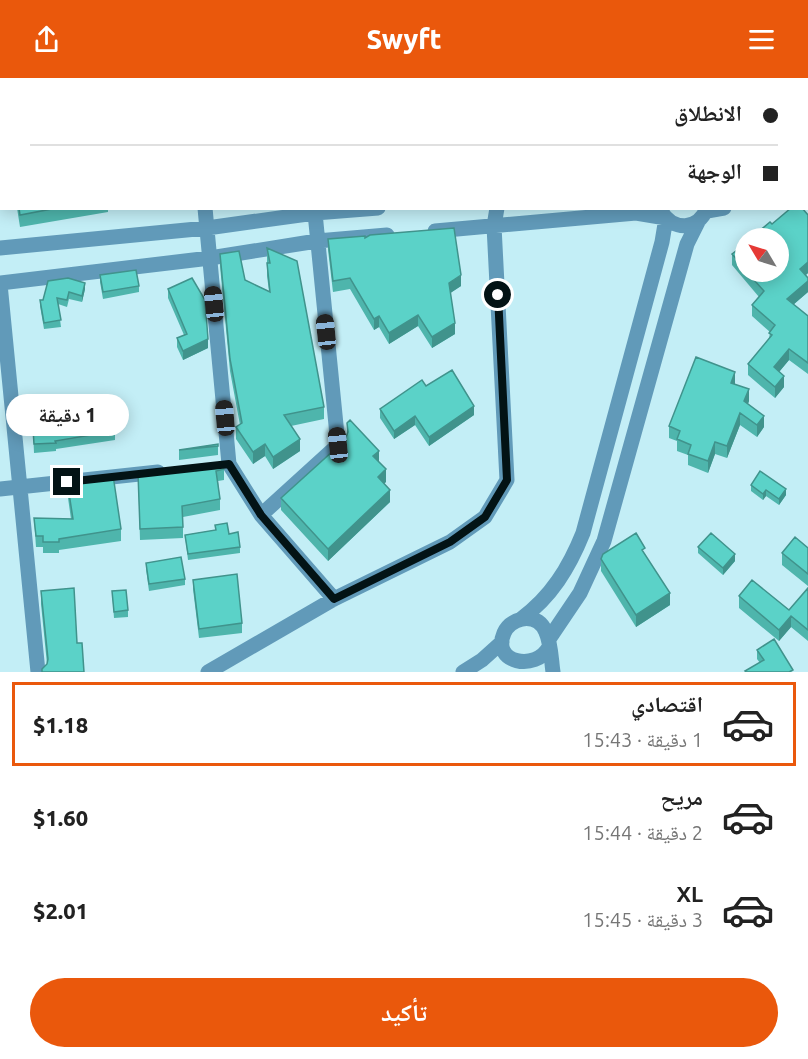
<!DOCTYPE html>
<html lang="ar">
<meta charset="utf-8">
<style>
:root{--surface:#fff;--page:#f6f6f6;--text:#222;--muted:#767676;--line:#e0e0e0;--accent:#ea580c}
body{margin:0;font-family:Ubuntu,"Noto Naskh Arabic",sans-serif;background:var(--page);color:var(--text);direction:rtl;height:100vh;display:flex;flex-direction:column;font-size:22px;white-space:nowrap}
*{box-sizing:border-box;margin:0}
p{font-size:20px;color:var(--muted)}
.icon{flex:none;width:33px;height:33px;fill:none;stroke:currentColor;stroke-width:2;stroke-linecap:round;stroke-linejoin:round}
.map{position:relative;height:594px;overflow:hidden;direction:ltr}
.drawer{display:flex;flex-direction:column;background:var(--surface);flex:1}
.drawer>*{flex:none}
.hud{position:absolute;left:0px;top:0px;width:808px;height:132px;box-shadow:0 3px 15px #0003;direction:rtl;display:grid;align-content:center;height:132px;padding:0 30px;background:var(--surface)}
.needle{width:39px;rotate:308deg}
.buttons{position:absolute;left:735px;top:150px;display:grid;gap:12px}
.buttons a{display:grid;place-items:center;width:54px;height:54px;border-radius:50%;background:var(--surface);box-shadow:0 3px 15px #0003;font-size:30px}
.end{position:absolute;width:27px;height:27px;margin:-14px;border:8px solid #031315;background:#fff;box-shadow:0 0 0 3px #fff}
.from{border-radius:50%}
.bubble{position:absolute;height:42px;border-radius:21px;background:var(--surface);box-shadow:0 3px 15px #0003;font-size:20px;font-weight:800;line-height:42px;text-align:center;direction:rtl}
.car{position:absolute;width:18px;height:36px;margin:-18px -9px;border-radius:8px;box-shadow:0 0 4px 2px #0007;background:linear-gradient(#222 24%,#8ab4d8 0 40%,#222 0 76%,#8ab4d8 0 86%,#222 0)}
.hud b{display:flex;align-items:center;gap:21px;height:57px;font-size:22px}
.hud b+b{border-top:2px solid var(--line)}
.hud i{width:15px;height:15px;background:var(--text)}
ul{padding:10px 0 0;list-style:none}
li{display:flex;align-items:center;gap:18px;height:84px;margin:0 12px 9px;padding:0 18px;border:3px solid transparent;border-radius:0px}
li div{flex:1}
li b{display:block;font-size:22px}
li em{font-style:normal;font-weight:800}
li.current{border-color:var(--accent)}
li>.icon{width:54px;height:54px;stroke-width:1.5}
.button{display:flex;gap:12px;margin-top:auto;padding:12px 30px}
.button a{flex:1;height:69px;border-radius:36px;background:var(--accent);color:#fff;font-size:24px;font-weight:800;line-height:69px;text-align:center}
header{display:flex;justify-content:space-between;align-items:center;height:78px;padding:0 30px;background:var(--accent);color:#fff;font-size:27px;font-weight:800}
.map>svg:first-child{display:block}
</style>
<header><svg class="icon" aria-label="menu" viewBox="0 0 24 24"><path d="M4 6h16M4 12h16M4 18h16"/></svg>Swyft<svg class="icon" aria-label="share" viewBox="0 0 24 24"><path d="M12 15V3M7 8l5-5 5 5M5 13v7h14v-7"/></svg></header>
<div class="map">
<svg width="808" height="594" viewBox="0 0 808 594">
<rect width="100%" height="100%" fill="#c3eef6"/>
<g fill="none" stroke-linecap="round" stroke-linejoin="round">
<!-- minor -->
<path stroke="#619ab9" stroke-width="15" d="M16,0V2
M192,0L193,2
M133,2L148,0
M507,2V0
M698,2V0
M722,2V0
M0,15H2
M807,112H808
M205,130L229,386L261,437L334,521
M661,133C673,153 698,153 707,130
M707,133L724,130
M435,153L636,135L666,140L662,164L583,455C569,490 551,519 521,541
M0,170L207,150L315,135L378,130
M0,205L210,180L317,163L387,157
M0,206L38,594
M0,411L158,394
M261,437L338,367L315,135
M549,561L580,515L604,463L687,166L698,144
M549,569C536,594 491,585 504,555C507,548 514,543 522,541C552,536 550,575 553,594
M208,594L334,521L450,464L485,439L507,402L494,148L497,130
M463,594L482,582L502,564"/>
<!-- major -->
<path stroke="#065676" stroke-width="15" d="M383,2L395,0
M0,49H2"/>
</g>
<!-- wall -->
<path fill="#4eb5ac" d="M782,0H808V64H807V2H782Z
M17,130H108V134L20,149Z
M808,137V195L806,197L808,200V214L793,227L808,238V296L789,282L779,294L784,309L775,320L748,297V286L769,261L770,254L752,238V227L759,219L732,187V176L746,165V194H778L772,146Z
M365,160L461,208L450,215L455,256L432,270L418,248L389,266L379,249L374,252L350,211L333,214L328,172V161Z
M267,170L324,329V341L291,348L300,373L273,391L265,378L253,386L236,361V349L240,347L230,293L220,188V176L245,202L269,213L267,198Z
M100,197L139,208V214L103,221L100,204Z
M48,203L85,211L82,224L69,221L67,229L58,226L61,249L44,251L40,228V222H43Z
M168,211L208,270L183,282L177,269V260L184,257L168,220Z
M735,306L749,323L748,326L764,349L757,359L740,347L727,380L715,376L708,395L688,387V377L677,373V363L669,360V348Z
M426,308L474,337L429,368L415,347L394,361L380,340V331Z
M347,345L379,384L386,404L384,405L390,424L328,483L281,432V420L345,362L347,357Z
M33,351L115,353V362L56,371V373L34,375Z
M218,366V377L179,382V372Z
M224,391V402L218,403L220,421V432L183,439V460L140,462L138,395Z
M67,402L121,451V463L59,472V475H43V469H36L34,440L71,441L67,413Z
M751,407L786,417L779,427L766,418L763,422L751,413Z
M215,447L229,456L240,469V475L188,482L185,457L215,452Z
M698,469L735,483L723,497L698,475Z
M808,470V508L782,487V475Z
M645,476L670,527L636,549L601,493V481Z
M146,485L185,501V507L149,513L146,491Z
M193,502L242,545V555L199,560L193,511Z
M808,510V563L791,549L779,563L739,530V518L789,532Z
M41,513L77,565L47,586L41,526Z
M112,513L128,532V539L114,540Z
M757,572L793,594L760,585L757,581Z"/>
<!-- shaded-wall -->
<path fill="#40938c" d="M808,184V195L800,202V191Z
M461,197V208L449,216V205Z
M808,203V214L787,232V221Z
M85,205V211L82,224V218Z
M418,237V248L389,266V255Z
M379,238V249L374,252V241Z
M455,245V256L432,270V259Z
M208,261V270L183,282V273Z
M789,271V282L774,300V289Z
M735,294V306L731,316V305Z
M784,298V309L775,320V309Z
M749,311V323L744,335V323Z
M474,328V337L429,368V359Z
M740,335V347L727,380V368Z
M415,338V347L394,361V353Z
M764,338V349L757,359V347Z
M300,361V373L273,391V379Z
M715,364V376L708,395V383Z
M265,366V378L253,386V374Z
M379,373V385L373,378Z
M386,391V404L378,411V399Z
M786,411V417L779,427V421Z
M390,412V424L328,483V471Z
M766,412V418L763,422V416Z
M735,476V483L723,497V490Z
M670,515V527L636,549V537Z
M791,538V549L779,563V552Z"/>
<!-- building -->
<path fill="#5bd2c8" stroke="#40938c" stroke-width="1.5" d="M400,0H445V2H400Z
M565,0H577L579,2H564Z
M783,0H808V52H807V2H783Z
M19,130H57L20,137Z
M791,130H802L808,137V184L800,191L808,200V203L787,221L808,238V285L789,271L774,289L784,298L775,309L748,286L772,257L769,255L775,247L752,227L764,213L747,194H778V160H751L770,144L772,146Z
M454,150L461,197L449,205L455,245L432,259L418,237L389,255L379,238L374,241L350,200L333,203L328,161L365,158V160L370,157Z
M746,165V191L732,176Z
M267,170L297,183L324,329L284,337L300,361L273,379L265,366L253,374L236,349L242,345L230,281L220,176L239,173L245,202L270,214L267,185H270Z
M136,192L139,208L103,214L100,197Z
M68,200L85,205L82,218L69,214L67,222L57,220L61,242L44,245L40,222H43L48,203Z
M192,200L205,222L208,261L183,273L177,260L187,256L168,211Z
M696,279L735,294L731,305L749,311L744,323L764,338L757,347L740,335L727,368L715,364L708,383L688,376L691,367L677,361L680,353L669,348Z
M452,292L474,328L429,359L415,338L394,353L380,331L422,302L426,308Z
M112,333L115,353L55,363L56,365L34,366L33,351L40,350V344L68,342Z
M350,342L379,373L373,378L386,391L378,399L390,412L328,471L281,420L345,362L348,354L347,345Z
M218,366V368L179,372Z
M223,385L224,391L216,393L220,421L182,428L183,449L140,451L138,395Z
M760,393L786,411L779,421L766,412L763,416L751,407Z
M113,397L121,451L59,461V464H43V458H36L34,440L73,441L67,402Z
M227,445L229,456L238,454L240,469L188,476L185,457L216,452L215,447Z
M636,455L645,470L642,472L670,515L636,537L601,481L603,476Z
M711,455L735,476L723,490L698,469Z
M795,459L808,470V496L782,475Z
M181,479L185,501L149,506L146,485Z
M237,496L242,545L199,551L193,502Z
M752,502L789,532L808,510V552L791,538L779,552L739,518Z
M74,510L77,565H82L84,594H42V591L47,586L48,581L41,513Z
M126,512L128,532L114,534L112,513Z
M774,561L793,592L789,594H746L745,593L764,582L757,572Z"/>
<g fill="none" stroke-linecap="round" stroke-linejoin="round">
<!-- route -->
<path stroke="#031315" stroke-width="8" d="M67,404L229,386L261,437L334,521L450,464L485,439L507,402L498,217"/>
</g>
</svg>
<div class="buttons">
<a><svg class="needle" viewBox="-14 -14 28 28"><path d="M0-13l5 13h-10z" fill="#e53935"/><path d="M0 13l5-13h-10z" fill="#767676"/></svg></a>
</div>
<i class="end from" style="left:498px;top:217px"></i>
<i class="end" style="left:67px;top:404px"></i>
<div class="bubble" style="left:6px;top:316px;width:123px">1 دقيقة</div>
<i class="car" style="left:214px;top:226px;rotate:354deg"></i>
<i class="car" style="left:326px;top:254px;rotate:354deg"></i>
<i class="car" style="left:225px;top:340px;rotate:355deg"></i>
<i class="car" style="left:338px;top:367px;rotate:354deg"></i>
<div class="hud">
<b><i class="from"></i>الانطلاق</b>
<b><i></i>الوجهة</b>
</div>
</div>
<section class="drawer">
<ul>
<li class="current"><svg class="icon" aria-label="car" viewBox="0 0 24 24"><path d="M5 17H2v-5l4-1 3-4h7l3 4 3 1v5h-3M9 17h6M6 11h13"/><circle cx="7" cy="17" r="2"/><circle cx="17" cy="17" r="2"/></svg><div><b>اقتصادي</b><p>1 دقيقة · 15:43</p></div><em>$1.18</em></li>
<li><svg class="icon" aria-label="car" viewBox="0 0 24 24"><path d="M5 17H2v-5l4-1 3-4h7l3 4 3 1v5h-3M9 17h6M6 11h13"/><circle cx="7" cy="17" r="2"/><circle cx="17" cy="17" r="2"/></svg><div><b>مريح</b><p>2 دقيقة · 15:44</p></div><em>$1.60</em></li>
<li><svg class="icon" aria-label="car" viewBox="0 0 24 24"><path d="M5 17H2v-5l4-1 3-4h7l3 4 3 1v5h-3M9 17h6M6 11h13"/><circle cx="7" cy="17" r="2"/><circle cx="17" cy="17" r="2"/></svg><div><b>XL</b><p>3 دقيقة · 15:45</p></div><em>$2.01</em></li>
</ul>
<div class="button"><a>تأكيد</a></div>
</section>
